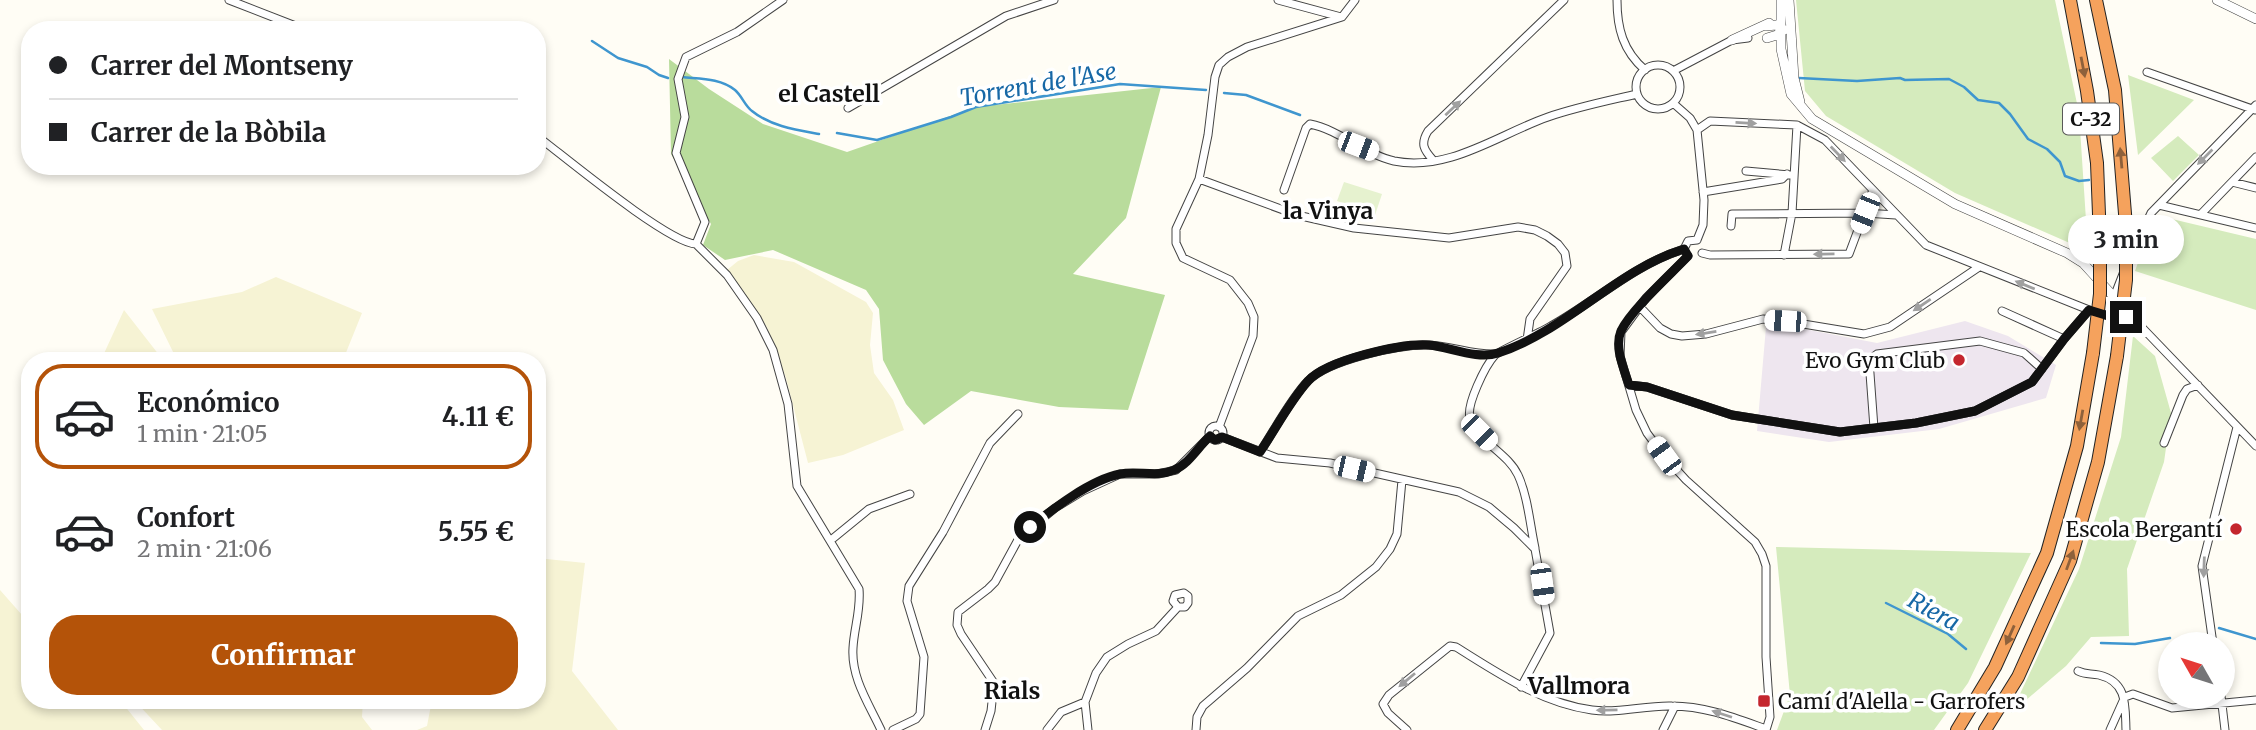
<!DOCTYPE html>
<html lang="es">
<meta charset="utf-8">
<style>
:root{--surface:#fff;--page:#f6f6f6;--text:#202124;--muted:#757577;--line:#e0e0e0;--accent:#b45309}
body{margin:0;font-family:Merriweather,serif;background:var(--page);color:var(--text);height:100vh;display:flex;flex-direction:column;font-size:26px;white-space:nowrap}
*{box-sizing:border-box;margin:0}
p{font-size:23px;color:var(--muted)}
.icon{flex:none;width:38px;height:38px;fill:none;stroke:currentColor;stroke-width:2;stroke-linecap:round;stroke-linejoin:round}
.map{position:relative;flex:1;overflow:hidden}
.drawer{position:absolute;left:21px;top:352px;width:525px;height:357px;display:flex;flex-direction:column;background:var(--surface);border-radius:28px;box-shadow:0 4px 10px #0003}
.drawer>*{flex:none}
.banner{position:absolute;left:21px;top:21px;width:525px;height:154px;border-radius:28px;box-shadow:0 4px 10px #0003;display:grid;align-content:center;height:154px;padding:0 28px;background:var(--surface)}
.needle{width:46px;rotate:309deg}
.fabs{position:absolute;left:2158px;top:632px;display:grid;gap:14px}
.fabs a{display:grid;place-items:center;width:77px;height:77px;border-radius:50%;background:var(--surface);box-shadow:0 4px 10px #0003;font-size:35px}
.end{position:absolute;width:32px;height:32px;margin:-16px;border:9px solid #111;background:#fff;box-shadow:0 0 0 4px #fff}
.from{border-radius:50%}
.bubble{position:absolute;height:49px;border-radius:24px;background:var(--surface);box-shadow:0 4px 10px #0003;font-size:23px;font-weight:700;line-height:49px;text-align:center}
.car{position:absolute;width:21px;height:42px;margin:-21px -10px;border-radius:9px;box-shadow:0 0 5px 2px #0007;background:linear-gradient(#fff 24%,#345 0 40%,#fff 0 76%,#345 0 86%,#fff 0)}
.banner b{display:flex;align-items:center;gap:24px;height:66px;font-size:26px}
.banner b+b{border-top:2px solid var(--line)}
.banner i{width:18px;height:18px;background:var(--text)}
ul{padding:12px 0 0;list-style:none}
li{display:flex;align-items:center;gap:21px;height:105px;margin:0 14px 10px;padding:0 14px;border:4px solid transparent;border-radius:28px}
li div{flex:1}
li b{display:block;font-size:26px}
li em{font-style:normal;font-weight:700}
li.active{border-color:var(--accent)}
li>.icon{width:63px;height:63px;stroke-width:1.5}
.action{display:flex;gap:14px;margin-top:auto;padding:14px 28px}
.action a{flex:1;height:80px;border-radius:28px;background:var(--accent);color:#fff;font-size:28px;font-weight:700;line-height:80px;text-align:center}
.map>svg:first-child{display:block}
</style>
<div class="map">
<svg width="2256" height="730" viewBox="0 0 2256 730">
<rect width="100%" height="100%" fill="#fffdf5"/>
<!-- industrial -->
<path fill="#eee6ef" d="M1965,321L2008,336L2056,365L2046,398L1939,429L1829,442L1757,431L1766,327L1789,326L1877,343Z"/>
<!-- farmland -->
<path fill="#f6f3d4" d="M754,255L794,262L866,302L873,313L870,345L874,373L893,400L904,430L843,455L808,463L786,378L767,327L727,270L738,261Z
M276,277L362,313L343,360H177L152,309L242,292Z
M124,310L163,360H101Z
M537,558L585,563L572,671L618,730H417L427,726L432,700H537Z
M0,590L30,624V700H120L144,730H0Z
M134,700H363L362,717L372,730H162Z"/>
<!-- green -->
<path fill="#d5ebbd" d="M1796,0H2055L2079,113L2088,251L1955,193L1826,116L1805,91Z
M2128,75L2194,100L2138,155Z
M2178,136L2199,155L2173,181L2151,158Z
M2155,215L2256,239V310L2135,271Z
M2133,336L2155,356L2171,413L2164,462L2127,569L2129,636L2091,637L2066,666L2011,713L2079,569L2121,437Z
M1776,547L2031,553L1968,683L1934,730H1777L1790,695Z"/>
<!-- forest -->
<path fill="#b9dc9c" d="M669,59L709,89L763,124L847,152L976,107L1161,87L1126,218L1073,274L1165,295L1128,410L1059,407L971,391L924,425L906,404L883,360L879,309L866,290L773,250L725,260L703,245L711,224L671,154Z"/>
<!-- pitch -->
<path fill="#e6f2cf" d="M1344,182L1382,194L1375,215L1337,201Z"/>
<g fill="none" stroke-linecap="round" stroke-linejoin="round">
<!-- stream -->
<path stroke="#3f96cf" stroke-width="2.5" d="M592,41L618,58L647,67L659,75L668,78
M682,77C700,79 720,78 735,90C742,96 745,106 752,111C770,126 797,130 819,134
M1799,78L1857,81L1900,78L1905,80L1949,79L1964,87L1978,100L1999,103L2010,114L2028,139L2047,149L2060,162L2065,176L2079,181L2089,180
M1224,93L1246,95L1300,115
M837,133L877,140L951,117L976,107L1120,84L1206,90
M1886,603L1948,634L1966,649
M2219,628L2256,639
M2101,643L2135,644L2170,638"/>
<!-- minor casing -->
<g stroke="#444" stroke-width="9">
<path id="minor" d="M229,0L306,30
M1278,0L1341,17
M1617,0C1617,28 1623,51 1645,70
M1636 87a22 22 0 1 1 44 0a22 22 0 1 1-44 0Z
M1673,71L1732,40L1748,38
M2147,72L2255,110
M1673,103L1690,118L1697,130L1704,200L1703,225L1697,240
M848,108L1006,16L1054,0
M1697,130L1710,121L1797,125L1825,140L1926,245L2089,310
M537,136C565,157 668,243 696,244
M1433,160C1424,150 1420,144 1428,131L1564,0
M1746,171L1790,175
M1199,179L1297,215L1354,228L1449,238L1518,227L1535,230L1547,236L1558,244L1565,253L1567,266L1530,319L1527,340
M2232,182L2256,188
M1284,190L1306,128L1310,124C1340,130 1364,154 1394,161C1449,172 1499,134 1548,117C1577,107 1607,101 1637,94
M1703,192L1782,179L1787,174
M2159,205L2256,228
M2201,214L2256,157
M1731,226L1732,214L1865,213L1896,215
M696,244L727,275L757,318L773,350L788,404L797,486L859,589C861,610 854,628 853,648C851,678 869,704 881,730
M696,244L705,222L676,153L685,117L678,79L686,57L737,32L783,0
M1684,249L1688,241L1697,240
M1702,253L1710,255L1849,254L1873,190
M1784,255L1792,213L1797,125
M1688,256L1646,298L1621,332L1620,356L1636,410L1647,433L1664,456L1686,480L1755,542L1762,554L1766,566V657L1770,717L1766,730
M2129,260L2151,213L2256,105
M2115,298L2114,297L2123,274
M1640,307L1660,328L1671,334L1682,336L1706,334L1763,319L1785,321L1864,334L1890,327L1979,267
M2002,311L2064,339
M2130,315L2256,446
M1629,385L1647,387L1732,415L1840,432L1916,423L1975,411L2032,382L2064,339L2089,310L2112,317H2132
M1209 433a7 7 0 1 1 14 0a7 7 0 1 1-14 0Z
M1219,427L1253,336L1254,317L1248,303L1230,280L1183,258L1176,243V229L1199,179L1208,135L1215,77L1219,65L1228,57L1247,47L1342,17L1355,0
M1874,428L1869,360L1877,354L1980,341L2024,353L2042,369
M1222,437L1277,458L1330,463L1459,492L1489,507L1514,528L1535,549L1550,633L1521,687
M2164,443L2183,395L2187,389L2198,385
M1260,452C1274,431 1291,398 1308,381C1328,360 1397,345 1426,345C1450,345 1472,355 1495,354
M831,540L869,509L910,494
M1535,548C1530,525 1528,497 1518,475C1508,453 1478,442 1470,418C1466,405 1485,366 1495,355C1499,351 1542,332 1551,326C1596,301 1635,264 1684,249
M2213,644L2202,566L2237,427
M2078,671C2086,675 2091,673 2099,675C2128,682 2125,706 2126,730
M2221,696L2225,730
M2125,697L2133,694L2172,708L2256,700
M1085,702L1096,673L1107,657L1128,644L1156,631L1178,607L1173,601L1175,595L1184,593L1188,596V603L1185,607H1178
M893,730L916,719L920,714L924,657L907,601L909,586L943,532L990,443L1018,414
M985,730L991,711L994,683L961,634L957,625L958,612L988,589L995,582L1019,538L1055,508L1083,491L1120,474H1158L1176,470L1210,436
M1047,730L1061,712L1085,702L1088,730
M1196,730L1197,717L1203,706L1247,668L1298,616L1341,595L1376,567L1390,549L1397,534L1402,480
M1407,730L1388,713L1383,704L1389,695L1450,646L1456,647C1498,673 1541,703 1592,710C1618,714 1645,705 1672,706C1705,706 1735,718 1766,729
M1663,730L1675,706
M2110,730L2123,701"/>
</g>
<!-- tertiary casing -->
<g stroke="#444" stroke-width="10">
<path id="tertiary" d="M1781,0V49L1791,94L1812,119L1955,204L2067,253L2083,263L2114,297
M1789,0L1794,78L1800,102
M2217,0L2256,19
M1766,26L1776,25L1784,30
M1767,38L1777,35L1783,29
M1732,40L1769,23"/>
</g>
<!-- motorway casing -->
<g stroke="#222" stroke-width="14">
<path id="motorway" d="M2070,0L2087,91L2097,163L2100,240
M2096,0L2115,90L2126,226
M1957,730L1995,667L2047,553L2077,446L2093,353
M1985,730L2018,677L2070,561L2098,462L2117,356"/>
</g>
<!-- minor -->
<use href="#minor" stroke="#fff" stroke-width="7"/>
<!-- tertiary -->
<use href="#tertiary" stroke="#fff" stroke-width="9"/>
<!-- motorway -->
<use href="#motorway" stroke="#f5a25d" stroke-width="12"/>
<!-- motorway-bridge casing -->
<g stroke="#222" stroke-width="14" stroke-linecap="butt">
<path id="motorway-bridge" d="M2093,353L2100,294V240
M2117,356L2126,280V226"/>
</g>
<!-- motorway-bridge -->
<use href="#motorway-bridge" stroke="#f5a25d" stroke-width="12"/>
</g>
<!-- one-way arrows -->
<defs><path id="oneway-solid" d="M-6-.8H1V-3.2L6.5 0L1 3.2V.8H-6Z" transform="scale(1.75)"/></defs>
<g fill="#8e613b">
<use href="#oneway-solid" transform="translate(2083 67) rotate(79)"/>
<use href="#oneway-solid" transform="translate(2121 158) rotate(-95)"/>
<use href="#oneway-solid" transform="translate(2081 420) rotate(100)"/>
<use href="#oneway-solid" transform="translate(2070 560) rotate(-70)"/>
<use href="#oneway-solid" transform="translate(2010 635) rotate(114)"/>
</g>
<g fill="#a0a0a0">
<use href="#oneway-solid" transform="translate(1453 108) rotate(-43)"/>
<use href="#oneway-solid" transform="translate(1746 123) rotate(3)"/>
<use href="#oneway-solid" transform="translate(1838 154) rotate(46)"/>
<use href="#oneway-solid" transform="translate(2205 157) rotate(135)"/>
<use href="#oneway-solid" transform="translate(1824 254) rotate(179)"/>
<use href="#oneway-solid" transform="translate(2025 285) rotate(-158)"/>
<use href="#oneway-solid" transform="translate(1922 305) rotate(146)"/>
<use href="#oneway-solid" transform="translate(1706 333) rotate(171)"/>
<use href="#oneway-solid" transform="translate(2204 567) rotate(92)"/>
<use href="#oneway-solid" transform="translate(1407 680) rotate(140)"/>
<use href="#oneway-solid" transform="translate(1607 710) rotate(179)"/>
<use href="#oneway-solid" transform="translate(1722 714) rotate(-162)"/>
</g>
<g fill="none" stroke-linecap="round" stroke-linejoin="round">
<!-- route -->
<path stroke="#111" stroke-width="9" d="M1030,527C1053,509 1090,480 1120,474C1138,470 1156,478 1174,470C1189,464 1198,447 1210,436L1215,440L1222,437L1260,452C1275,430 1290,401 1308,381C1327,360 1401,343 1429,345C1450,347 1477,360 1498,353C1566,331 1616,270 1684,249L1688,256C1671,274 1631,310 1621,331C1614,347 1624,369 1629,385L1647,387L1732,415L1840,432L1916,423L1975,411L2032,382L2064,339L2089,310L2112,317H2126"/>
</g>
<!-- markers -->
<g fill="#c4262e" stroke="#fff" stroke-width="2.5">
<circle cx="1959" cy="360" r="7"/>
<circle cx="2236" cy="529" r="7"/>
<rect x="1757" y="694" width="14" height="14" rx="3.5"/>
</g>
<g text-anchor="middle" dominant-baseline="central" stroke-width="7" stroke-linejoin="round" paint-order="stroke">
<!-- shield labels -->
<rect fill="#fff" stroke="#585858" stroke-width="2" x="2063" y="103.5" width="56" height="31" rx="5"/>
<g font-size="19" font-weight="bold" fill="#111">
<text x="2091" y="119">C-32</text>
</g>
<!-- poi labels -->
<g font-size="21" fill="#111" stroke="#fff" text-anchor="end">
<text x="1945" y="360">Evo Gym Club</text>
<text x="2222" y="529">Escola Bergantí</text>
<text x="1778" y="701" text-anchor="start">Camí d'Alella - Garrofers</text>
</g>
<!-- water labels -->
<g font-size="23" font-style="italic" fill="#1768a6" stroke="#fff">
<text transform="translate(1038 84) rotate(-10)">Torrent de l'Ase</text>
<text transform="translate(1934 611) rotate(29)">Riera</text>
</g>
<!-- neighbourhood labels -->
<g font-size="23" font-weight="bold" fill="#111" stroke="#fff">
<text x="829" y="93">el Castell</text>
<text x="1328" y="210">la Vinya</text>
<text x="1579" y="685">Vallmora</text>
<text x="1012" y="690">Rials</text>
</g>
</g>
</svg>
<div class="fabs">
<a><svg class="needle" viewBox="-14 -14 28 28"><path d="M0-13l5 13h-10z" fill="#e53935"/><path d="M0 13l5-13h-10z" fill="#757577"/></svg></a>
</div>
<i class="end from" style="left:1030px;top:527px"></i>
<i class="end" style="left:2126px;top:317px"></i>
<div class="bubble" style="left:2068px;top:215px;width:116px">3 min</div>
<i class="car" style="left:1358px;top:146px;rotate:111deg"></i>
<i class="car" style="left:1865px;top:213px;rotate:202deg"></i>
<i class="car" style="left:1785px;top:321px;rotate:273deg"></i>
<i class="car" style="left:1479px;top:432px;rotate:135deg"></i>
<i class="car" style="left:1664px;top:456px;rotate:324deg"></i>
<i class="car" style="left:1354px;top:469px;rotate:103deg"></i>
<i class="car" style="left:1542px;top:584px;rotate:172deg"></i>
<div class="banner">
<b><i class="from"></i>Carrer del Montseny</b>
<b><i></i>Carrer de la Bòbila</b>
</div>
<section class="drawer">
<ul>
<li class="active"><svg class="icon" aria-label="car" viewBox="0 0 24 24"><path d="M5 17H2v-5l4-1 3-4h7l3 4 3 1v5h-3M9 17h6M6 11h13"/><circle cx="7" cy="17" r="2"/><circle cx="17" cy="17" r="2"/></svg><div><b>Económico</b><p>1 min · 21:05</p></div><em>4.11 €</em></li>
<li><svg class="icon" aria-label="car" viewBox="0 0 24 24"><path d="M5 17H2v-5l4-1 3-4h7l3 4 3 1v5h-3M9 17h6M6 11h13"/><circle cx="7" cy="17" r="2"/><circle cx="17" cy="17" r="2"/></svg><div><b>Confort</b><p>2 min · 21:06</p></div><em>5.55 €</em></li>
</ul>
<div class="action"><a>Confirmar</a></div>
</section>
</div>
